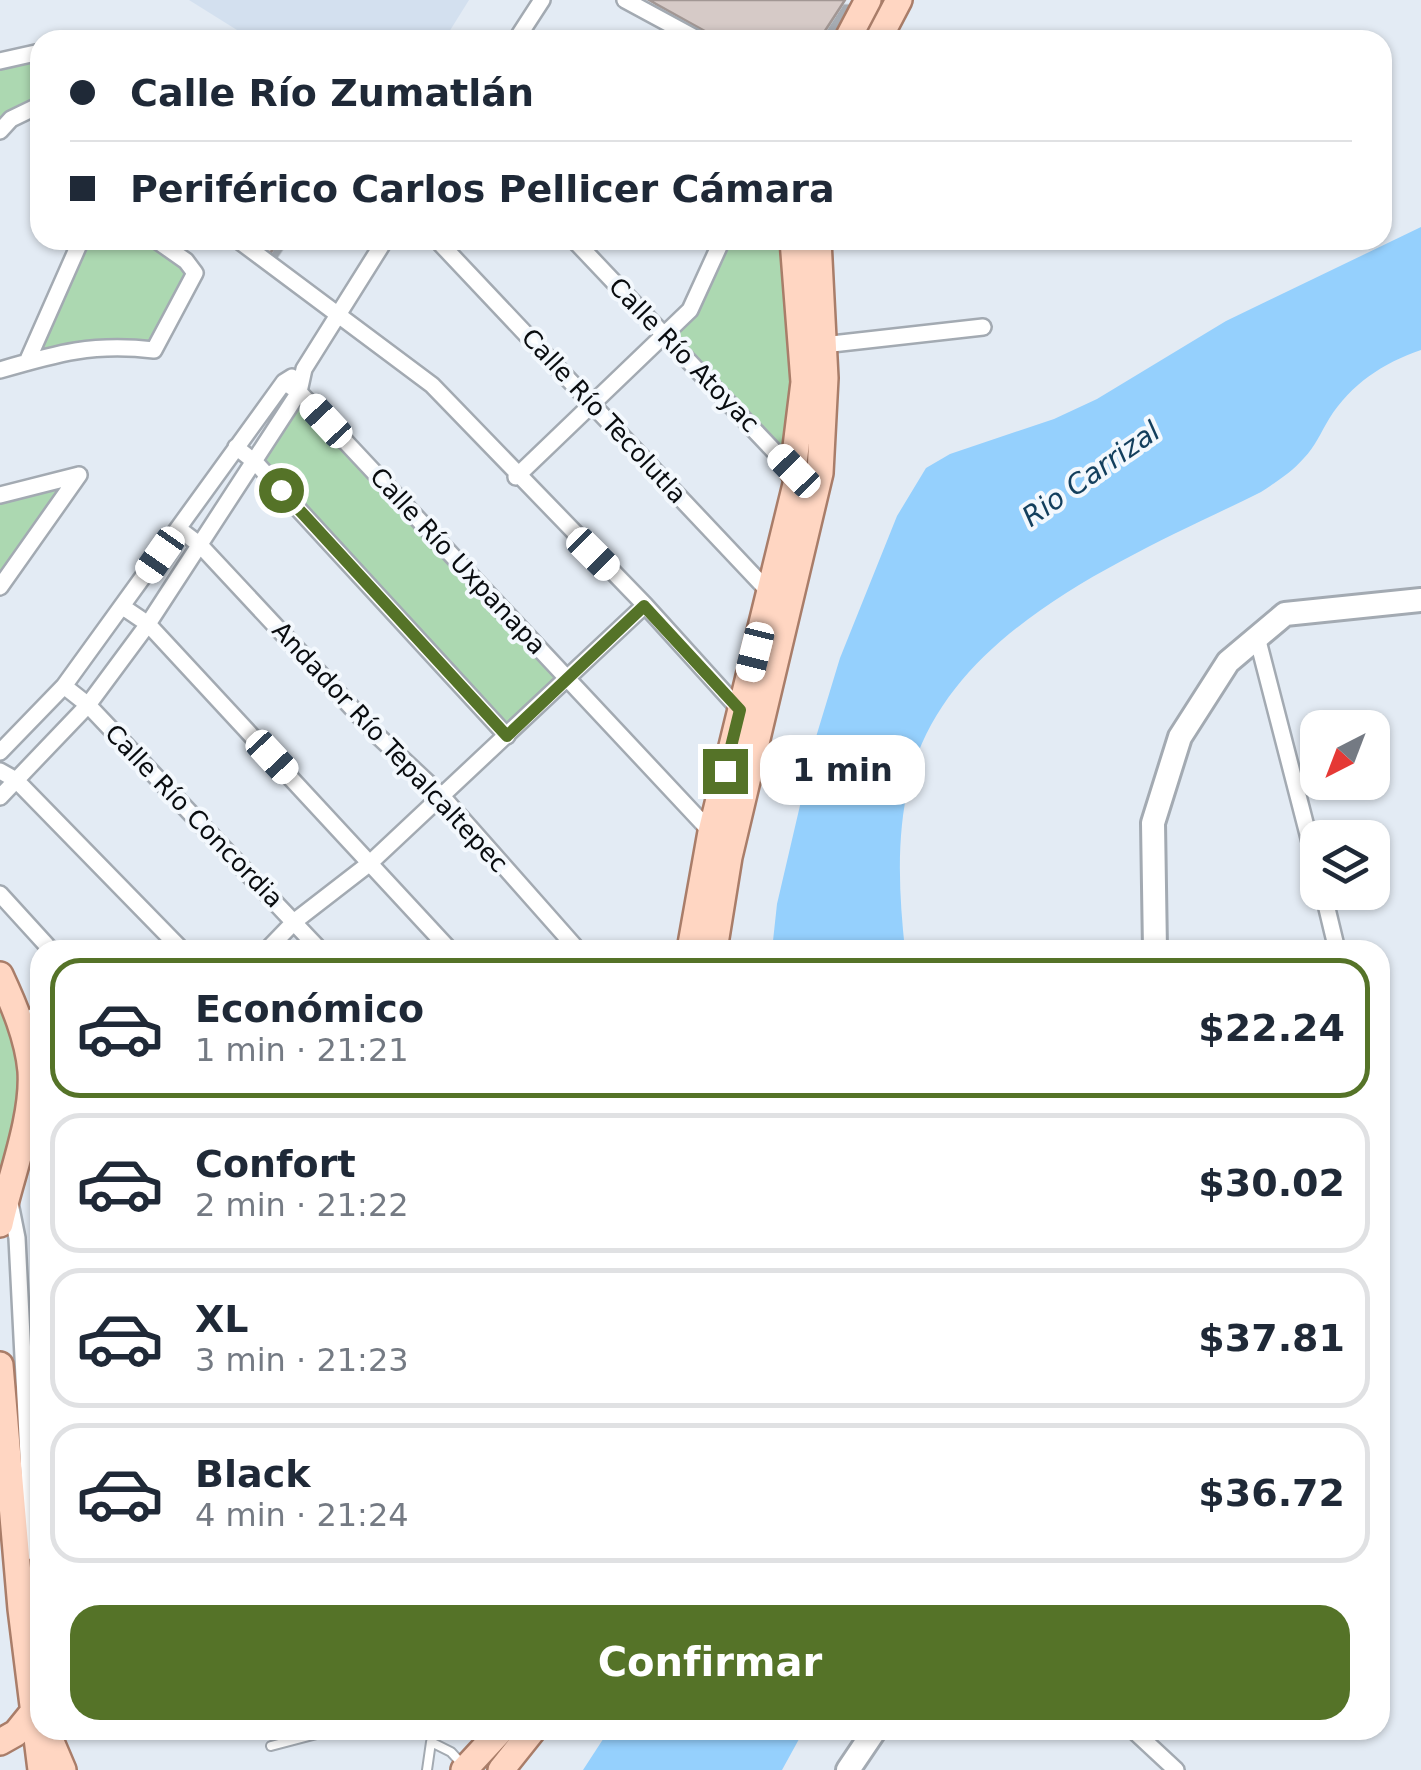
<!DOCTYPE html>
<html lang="es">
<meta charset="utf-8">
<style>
:root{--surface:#fff;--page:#f2f2f3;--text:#1f2937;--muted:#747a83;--line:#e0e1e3;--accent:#557328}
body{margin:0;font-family:"DejaVu Sans",sans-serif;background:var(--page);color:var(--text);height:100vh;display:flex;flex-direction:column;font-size:38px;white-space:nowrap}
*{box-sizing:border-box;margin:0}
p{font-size:32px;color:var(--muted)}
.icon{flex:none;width:55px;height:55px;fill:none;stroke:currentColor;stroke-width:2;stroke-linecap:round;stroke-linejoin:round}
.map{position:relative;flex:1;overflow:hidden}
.side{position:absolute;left:30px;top:940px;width:1360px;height:800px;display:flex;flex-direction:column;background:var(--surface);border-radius:30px;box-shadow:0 2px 8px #0004}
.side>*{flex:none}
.top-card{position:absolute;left:30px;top:30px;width:1362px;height:220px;border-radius:30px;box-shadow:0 2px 8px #0004;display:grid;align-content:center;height:220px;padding:0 40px;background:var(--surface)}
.needle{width:65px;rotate:222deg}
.fabs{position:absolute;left:1300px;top:710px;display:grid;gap:20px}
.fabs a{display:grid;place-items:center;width:90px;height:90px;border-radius:20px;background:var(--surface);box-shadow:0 2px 8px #0004;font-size:50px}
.end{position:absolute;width:45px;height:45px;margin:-22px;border:12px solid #557328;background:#fff;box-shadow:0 0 0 5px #fff}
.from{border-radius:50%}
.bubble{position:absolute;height:70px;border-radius:30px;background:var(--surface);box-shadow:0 2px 8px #0004;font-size:32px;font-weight:700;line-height:70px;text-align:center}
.car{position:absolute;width:30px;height:60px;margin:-30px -15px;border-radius:12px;box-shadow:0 0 8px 2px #0007;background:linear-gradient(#fff 24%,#345 0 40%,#fff 0 76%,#345 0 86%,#fff 0)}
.top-card b{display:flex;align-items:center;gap:35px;height:95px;font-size:38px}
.top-card b+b{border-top:2px solid var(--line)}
.top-card i{width:25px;height:25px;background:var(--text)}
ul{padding:18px 0 0;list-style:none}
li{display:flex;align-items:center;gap:30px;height:140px;margin:0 20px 15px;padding:0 20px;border:5px solid var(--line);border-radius:30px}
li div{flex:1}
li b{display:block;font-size:38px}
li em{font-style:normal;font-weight:700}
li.current{border-color:var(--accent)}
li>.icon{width:90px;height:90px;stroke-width:1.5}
.action{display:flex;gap:20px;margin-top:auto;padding:20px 40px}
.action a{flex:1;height:115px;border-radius:30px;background:var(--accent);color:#fff;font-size:40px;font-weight:700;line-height:115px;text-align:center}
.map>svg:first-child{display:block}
</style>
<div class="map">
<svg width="1421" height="1770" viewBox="0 0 1421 1770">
<defs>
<filter id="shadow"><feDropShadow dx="5.5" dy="5.5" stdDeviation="0" flood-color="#0004"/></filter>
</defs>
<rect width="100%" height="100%" fill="#e3ebf4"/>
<!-- built -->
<path fill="#d3e0ef" d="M189,0H469L444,40H253Z"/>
<!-- green -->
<path fill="#acd8b1" d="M40,52V105L0,131V61Z
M82,240H156L195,273L154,350L27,362Z
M704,240H793V471L664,335L690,310L716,254Z
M299,392L569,679L507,736L256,463Z
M79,475L0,587V495Z
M0,975L27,1049L0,1224Z"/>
<!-- water -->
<path fill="#95d0fd" d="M1421,227V350C1383,363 1351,384 1329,419C1321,432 1315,447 1304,458C1292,472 1276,482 1261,492C1134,555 945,628 909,783C896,837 899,895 905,950H772L777,904L816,737L840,658L897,516L926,468L950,454L1054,419L1097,399L1226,321Z
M609,1730H804L782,1770H583Z"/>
<!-- building -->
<path fill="#d6cac7" stroke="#a29794" stroke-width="2.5" filter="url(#shadow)" d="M649,0H845L819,40H721Z
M249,240H279L269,255Z"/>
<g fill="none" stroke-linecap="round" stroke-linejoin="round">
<!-- lane casing -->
<g stroke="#a3aab2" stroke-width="12">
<path id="lane" d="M271,1746L332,1730
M427,1770L431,1742L451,1752L463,1765"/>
</g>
<!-- street casing -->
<g stroke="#a3aab2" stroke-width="20">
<path id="street" d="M625,0L699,40
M516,40L542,0
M0,61L40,52
M0,131L11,119L40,105
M238,240L432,385L645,605L740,710
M437,240L770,593
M574,240L793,471
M823,345L983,327
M27,362L81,240
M0,370C58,353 93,343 154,350L195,273L186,261L156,240
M284,382L299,392L711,832
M236,447L256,463L507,736
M516,477L690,310L722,240
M0,495L79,475
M179,529L200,545L379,737L441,795L578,950
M0,587L79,475
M123,607L148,624L450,950
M1257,637L1318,873
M64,686L88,705L320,950
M0,752L64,686L284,382L292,377
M0,771L16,780L182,950
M0,797L88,705L148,624L299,392L304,369L385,240
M1323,892L1337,950
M0,894L51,950
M267,950L295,921L370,863L645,605
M20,1025L40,1012
M10,1203L17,1238L31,1515L24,1554
M1133,1730L1176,1770"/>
</g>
<!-- secondary casing -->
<g stroke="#a3aab2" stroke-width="28">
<path id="secondary" d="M1155,950L1153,823L1180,737L1228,662L1285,614L1421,600
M848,1770L875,1730"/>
</g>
<!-- primary casing -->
<g stroke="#a97d69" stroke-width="30">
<path id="primary" d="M847,40L868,0
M878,40L899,0
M690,950L711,832L797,480L793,471L804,382L793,240
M714,950L729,857L820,473L825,378L818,240
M0,975C14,1005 28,1038 31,1071C34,1118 10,1178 0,1224
M0,1365L21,1609L41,1770
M46,1730L63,1770
M0,1742L16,1733L33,1712
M464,1770L501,1730
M501,1770L533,1730"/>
</g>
<!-- lane -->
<use href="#lane" stroke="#fff" stroke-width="8"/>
<!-- street -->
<use href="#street" stroke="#fff" stroke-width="15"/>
<!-- secondary -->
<use href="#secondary" stroke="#fff" stroke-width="22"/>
<!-- primary -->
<use href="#primary" stroke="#ffd6c2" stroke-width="25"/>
</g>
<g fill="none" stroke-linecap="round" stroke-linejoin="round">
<!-- route -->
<path stroke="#557328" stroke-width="12" d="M281,490L507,736L644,606L740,710L725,771"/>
</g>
<g text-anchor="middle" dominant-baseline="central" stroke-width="8" stroke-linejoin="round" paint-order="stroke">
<!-- street labels -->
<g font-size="25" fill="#090c0f" stroke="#f3f8fd">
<text transform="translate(684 355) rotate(46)">Calle Río Atoyac</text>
<text transform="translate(604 416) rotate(47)">Calle Río Tecolutla</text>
<text transform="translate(458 561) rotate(47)">Calle Río Uxpanapa</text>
<text transform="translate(390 747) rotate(47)">Andador Río Tepalcaltepec</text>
<text transform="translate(194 816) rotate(46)">Calle Río Concordia</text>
</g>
<!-- water labels -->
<g font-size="28" font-style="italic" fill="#133f5d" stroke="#f3f8fd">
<text transform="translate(1091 474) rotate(-35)">Rio Carrizal</text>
</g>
</g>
</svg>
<div class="fabs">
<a><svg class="needle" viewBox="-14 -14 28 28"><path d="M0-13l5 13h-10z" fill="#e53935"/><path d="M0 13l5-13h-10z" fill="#747a83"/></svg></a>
<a><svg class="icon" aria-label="layers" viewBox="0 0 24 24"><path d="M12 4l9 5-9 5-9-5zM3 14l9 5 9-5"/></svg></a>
</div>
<i class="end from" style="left:281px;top:490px"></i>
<i class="end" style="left:725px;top:771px"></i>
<div class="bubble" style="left:760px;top:735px;width:165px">1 min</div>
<i class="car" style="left:326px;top:421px;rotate:317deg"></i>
<i class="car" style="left:794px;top:471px;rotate:316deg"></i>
<i class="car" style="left:593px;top:554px;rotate:135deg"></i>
<i class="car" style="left:160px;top:555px;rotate:215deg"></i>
<i class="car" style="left:755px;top:652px;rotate:194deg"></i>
<i class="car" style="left:272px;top:757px;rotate:137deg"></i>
<div class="top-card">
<b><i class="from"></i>Calle Río Zumatlán</b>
<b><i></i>Periférico Carlos Pellicer Cámara</b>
</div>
<section class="side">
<ul>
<li class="current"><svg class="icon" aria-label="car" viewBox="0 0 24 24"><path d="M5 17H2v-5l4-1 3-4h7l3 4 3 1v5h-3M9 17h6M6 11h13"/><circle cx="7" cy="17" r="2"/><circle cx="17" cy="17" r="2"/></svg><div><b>Económico</b><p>1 min · 21:21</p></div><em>$22.24</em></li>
<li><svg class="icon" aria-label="car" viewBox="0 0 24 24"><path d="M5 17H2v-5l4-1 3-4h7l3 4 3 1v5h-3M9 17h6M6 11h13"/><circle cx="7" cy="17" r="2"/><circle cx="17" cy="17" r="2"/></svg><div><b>Confort</b><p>2 min · 21:22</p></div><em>$30.02</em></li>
<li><svg class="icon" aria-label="car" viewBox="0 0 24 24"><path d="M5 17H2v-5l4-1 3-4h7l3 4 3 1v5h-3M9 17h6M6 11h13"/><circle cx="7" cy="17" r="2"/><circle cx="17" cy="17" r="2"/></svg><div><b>XL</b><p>3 min · 21:23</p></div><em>$37.81</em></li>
<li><svg class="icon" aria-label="car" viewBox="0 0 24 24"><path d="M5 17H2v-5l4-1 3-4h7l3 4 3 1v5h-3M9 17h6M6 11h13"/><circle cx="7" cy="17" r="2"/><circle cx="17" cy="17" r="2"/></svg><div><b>Black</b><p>4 min · 21:24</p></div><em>$36.72</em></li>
</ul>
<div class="action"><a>Confirmar</a></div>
</section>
</div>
